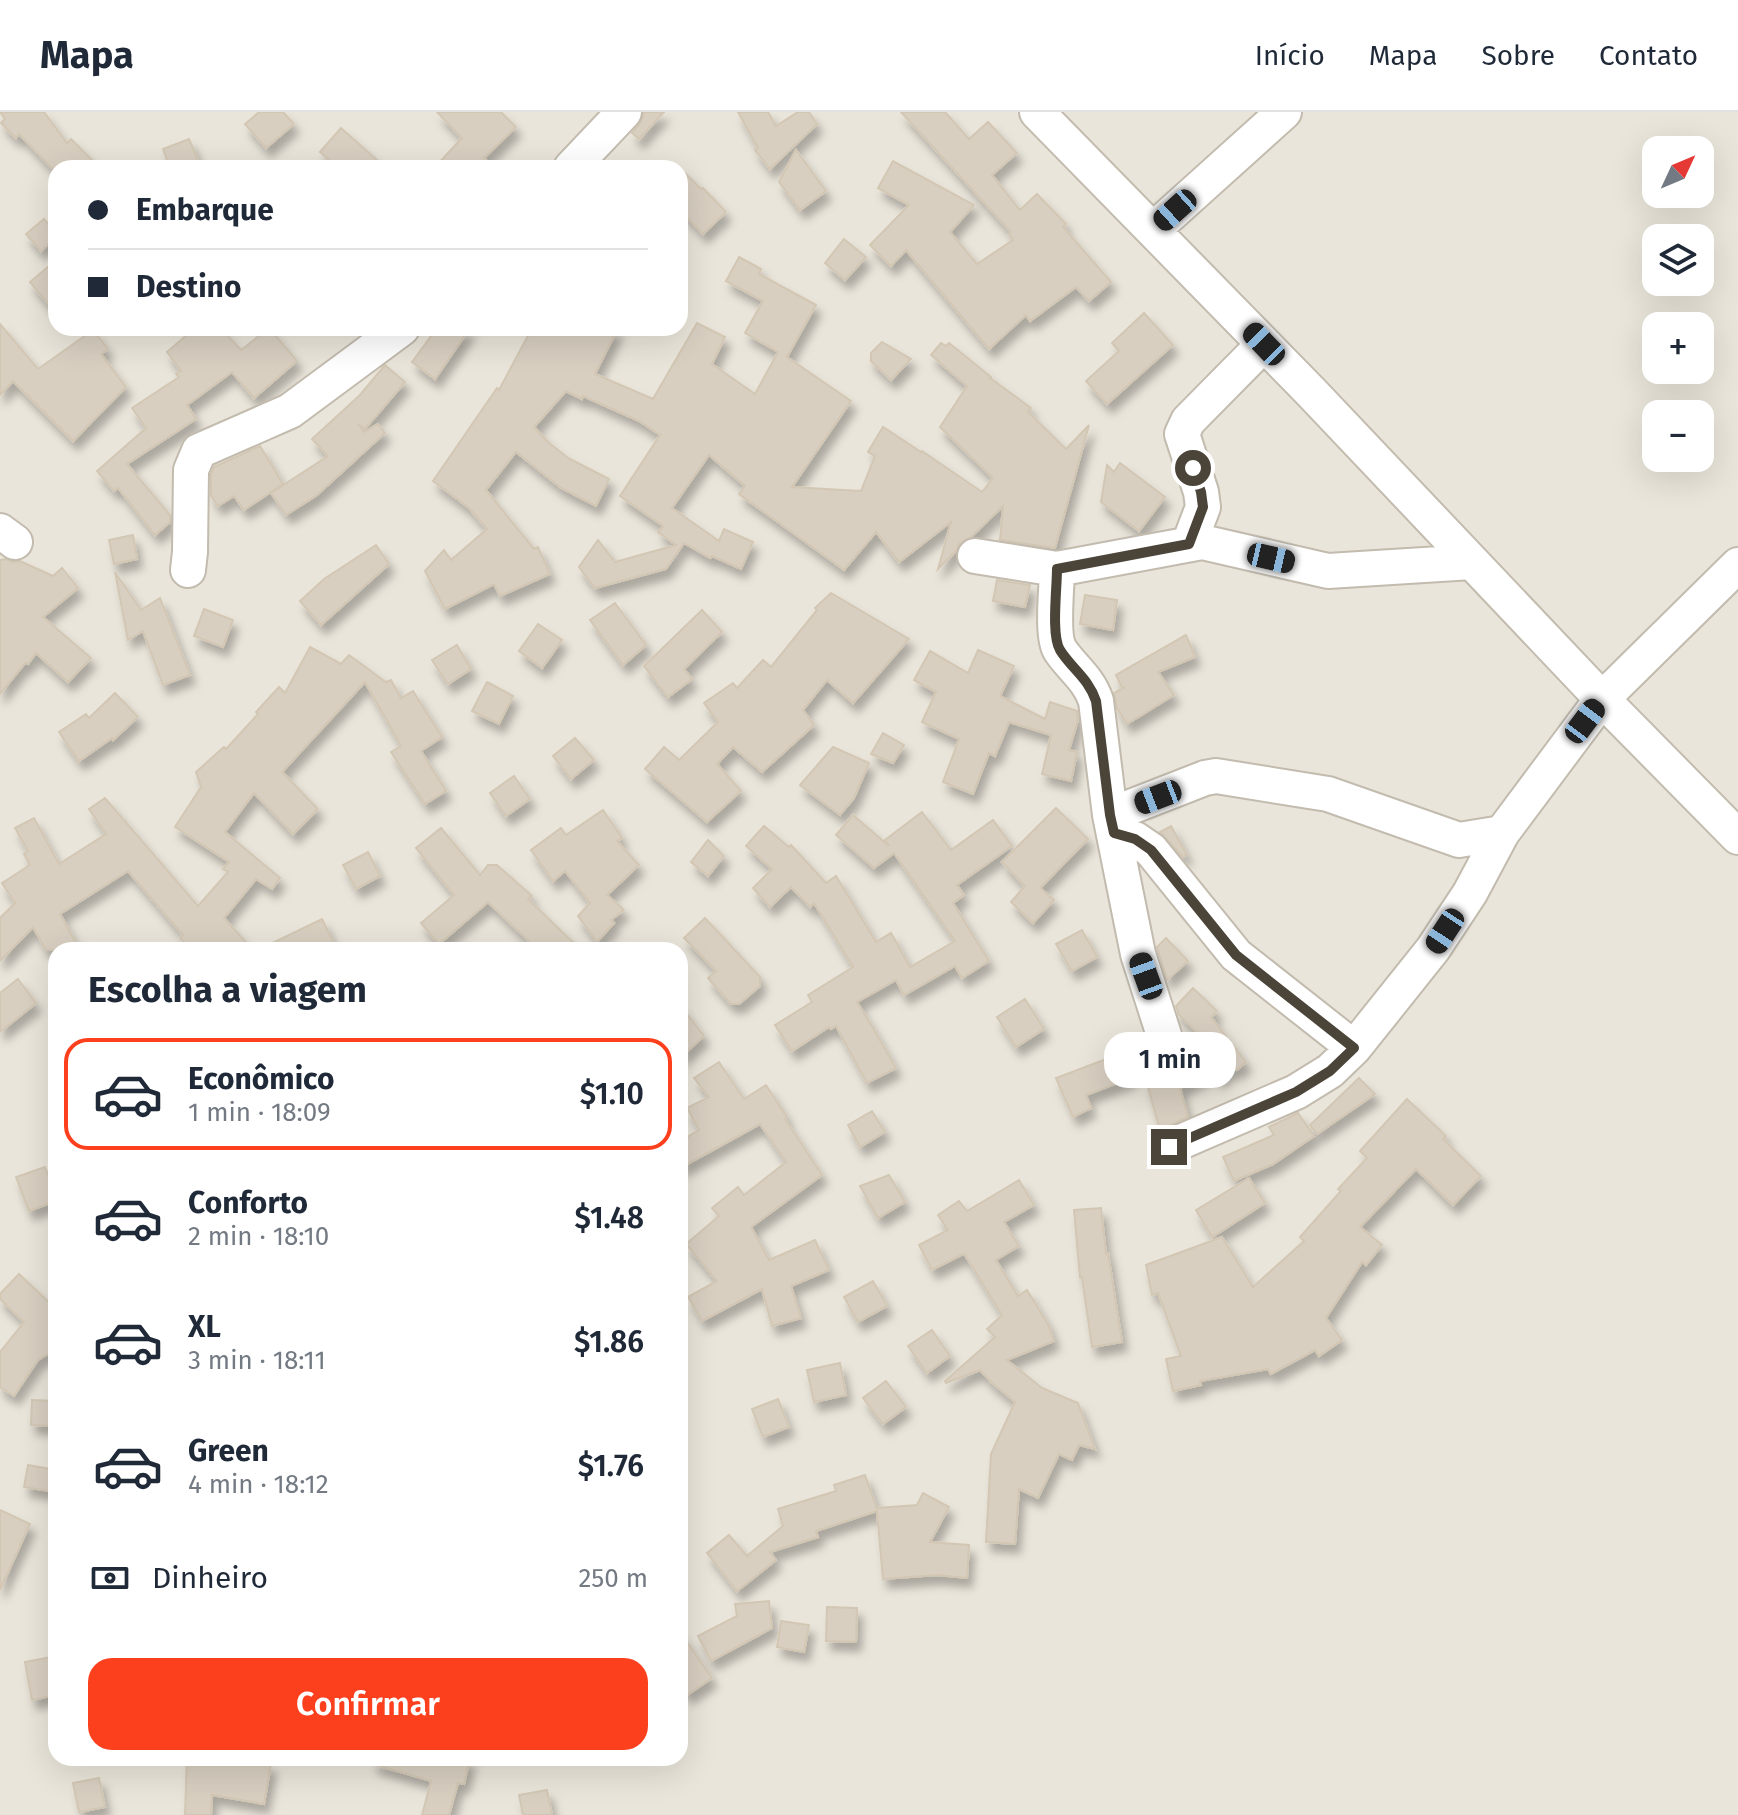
<!DOCTYPE html>
<html lang="pt">
<meta charset="utf-8">
<style>
:root{--surface:#fff;--page:#f6f6f7;--text:#1f2937;--muted:#747a83;--line:#e0e1e3;--accent:#fc3f1d}
body{margin:0;font-family:"Fira Sans",sans-serif;background:var(--page);color:var(--text);height:100vh;display:flex;flex-direction:column;font-size:30px;white-space:nowrap}
*{box-sizing:border-box;margin:0}
p{font-size:26px;color:var(--muted)}
.icon{flex:none;width:44px;height:44px;fill:none;stroke:currentColor;stroke-width:2;stroke-linecap:round;stroke-linejoin:round}
.map{position:relative;flex:1;overflow:hidden}
.details{position:absolute;left:48px;top:830px;width:640px;height:824px;display:flex;flex-direction:column;background:var(--surface);border-radius:24px;box-shadow:0 8px 32px #0002}
.details>*{flex:none}
.banner{position:absolute;left:48px;top:48px;width:640px;height:176px;border-radius:24px;box-shadow:0 8px 32px #0002;display:grid;align-content:center;height:176px;padding:0 40px;background:var(--surface)}
.needle{width:52px;rotate:46deg}
.controls{position:absolute;left:1642px;top:24px;display:grid;gap:16px}
.controls a{display:grid;place-items:center;width:72px;height:72px;border-radius:16px;background:var(--surface);box-shadow:0 8px 32px #0002;font-size:40px}
.end{position:absolute;width:36px;height:36px;margin:-18px;border:10px solid #4b4439;background:#fff;box-shadow:0 0 0 4px #fff}
.from{border-radius:50%}
.bubble{position:absolute;height:56px;border-radius:24px;background:var(--surface);box-shadow:0 8px 32px #0002;font-size:26px;font-weight:600;line-height:56px;text-align:center}
.car{position:absolute;width:24px;height:48px;margin:-24px -12px;border-radius:10px;box-shadow:0 0 6px 2px #0007;background:linear-gradient(#222 24%,#8ab4d8 0 40%,#222 0 76%,#8ab4d8 0 86%,#222 0)}
.banner b{display:flex;align-items:center;gap:28px;height:76px;font-size:30px}
.banner b+b{border-top:2px solid var(--line)}
.banner i{width:20px;height:20px;background:var(--text)}
ul{padding:0;list-style:none}
li{display:flex;align-items:center;gap:24px;height:112px;margin:0 16px 12px;padding:0 24px;border:4px solid transparent;border-radius:24px}
li div{flex:1}
li b{display:block;font-size:30px}
li em{font-style:normal;font-weight:600}
li.current{border-color:var(--accent)}
li>.icon{width:72px;height:72px;stroke-width:1.5}
h2{padding:0 40px;font-size:36px;line-height:96px}
.pay{display:flex;align-items:center;gap:20px;height:88px;padding:0 40px;font-size:30px}
.pay p{margin-inline-start:auto}
.button{display:flex;gap:16px;margin-top:auto;padding:16px 40px}
.button a{flex:1;height:92px;border-radius:24px;background:var(--accent);color:#fff;font-size:32px;font-weight:600;line-height:92px;text-align:center}
header{display:flex;align-items:center;gap:48px;box-sizing:border-box;height:112px;padding:0 40px;background:var(--surface);border-bottom:2px solid var(--line)}
header strong{font-size:38px}
nav{display:flex;gap:44px;margin-inline-start:auto;font-size:28px}
.map>svg:first-child{display:block}
</style>
<header>
<strong>Mapa</strong>
<nav><a>Início</a><a>Mapa</a><a>Sobre</a><a>Contato</a></nav>
</header>
<div class="map">
<svg width="1738" height="1703" viewBox="0 0 1738 1703">
<defs>
<filter id="shadow"><feDropShadow dx="5" dy="9" stdDeviation="4" flood-color="#0004"/></filter>
</defs>
<rect width="100%" height="100%" fill="#f6f3ec"/>
<!-- residential -->
<path fill="#eae5da" fill-rule="evenodd" d="M0,0H1738V1703H0ZM1656,38H1700V82H1656ZM56,56H680V216H56ZM1656,126H1700V170H1656ZM1656,214H1700V258H1656ZM1656,302H1700V346H1656ZM56,838H680V1646H56Z"/>
<!-- building -->
<path fill="#d8cfc1" stroke="#d3c7b4" stroke-width="2" filter="url(#shadow)" d="M0,0H44L67,31L71,27L100,56H52L19,22L16,26L1,11L5,7Z
M259,0H283L294,12L266,36L245,12Z
M437,0H501L516,15L484,46L494,56H434L462,26Z
M643,0H664L639,27L632,21L639,13L643,5Z
M738,0H768L776,14L798,0H809L817,12L770,57L755,38L758,36Z
M901,0H945L969,27L988,10L1017,41L992,63L1020,98L1037,82L1066,112L1063,115L1111,170L1089,189L1076,175L1030,209L1026,203L989,237L906,138L891,154L870,133L909,93L878,76L893,49L974,93L950,120L977,152L1013,128L1009,123L1011,120Z
M341,16L386,56H338L320,40Z
M189,27L201,56H170L163,37Z
M796,38L826,79L800,98L779,70Z
M680,56L701,77L703,76L726,100L703,122L680,98Z
M44,107L56,121V125L41,139L26,122Z
M844,127L866,145L845,168L825,151Z
M739,145L761,157L759,162L816,193L787,245L851,289L792,375L861,379L875,344L868,340L883,315L921,340L922,339L982,380L993,366L940,315L967,274L931,243L941,231L946,234L949,231L991,265L990,266L1031,296L1028,300L1066,337L1089,313L1055,436L1000,428L1003,394L971,425L960,431L956,439L938,457L951,410L899,450L876,420L844,458L739,382L745,374L709,343L672,396L719,429L724,417L753,430L741,457L712,444L710,446L684,431L666,457L595,476L579,455L598,428L615,450L676,433L658,420L663,414L620,384L660,323L639,309L583,284L582,287L566,279L534,315L548,330L568,346L609,367L596,394L561,376L516,340L486,378L534,437L538,435L550,462L500,484L494,472L445,497L425,459L444,438L451,448L487,417L469,396L433,369L497,276L499,278L532,216H618L595,262L653,287L697,211L725,225L712,252L755,282L778,240L745,221L763,189L726,169Z
M56,148V201L30,170Z
M1144,201L1173,233L1107,292L1086,269L1119,239L1112,231Z
M0,212L38,257L93,218L108,237L101,242L126,275L73,329L13,269L0,283Z
M195,216H220L241,238L269,216L297,249L254,286L232,260L187,293L196,307L127,352L170,403V410L155,423L118,376L114,379L97,359L146,316L132,296L179,265L176,262L181,259L167,240Z
M437,216H470L435,267L412,250Z
M882,230L911,247L891,268L871,249V241Z
M385,253L405,270L365,317L358,312L364,320L378,312L385,321L317,383L286,403L271,381L328,344L312,327L360,283Z
M260,334L283,372L244,398L234,384L218,394L211,384V362L214,355Z
M1120,351L1165,385L1139,419L1101,390L1107,353L1114,360Z
M133,423L137,447L114,452L109,428Z
M376,433L389,452L321,513L300,489L324,467Z
M6,447L12,450L20,449L53,464L62,456L78,476L43,505L91,546L68,570L36,541L28,552L25,551L0,582V448Z
M115,460L141,498L160,486L190,563L163,573L143,519L128,528Z
M997,468L1030,473L1025,495L993,489Z
M831,481L909,527L853,591L827,568L803,598L814,613L762,660L733,635L717,652L741,679L707,710L645,657L664,635L679,648L718,610L704,591L733,571L737,576L763,548L771,555L817,498L815,496Z
M1085,483L1117,488L1113,518L1080,512Z
M615,491L646,533L623,553L590,508Z
M204,497L233,508L223,535L194,524Z
M702,498L722,520L684,557L692,567L668,585L644,554Z
M538,512L562,528L542,556L519,539Z
M1186,523L1195,545L1158,560L1174,583L1127,612L1117,596L1114,581L1125,575L1122,576L1116,563Z
M457,533L471,557L448,572L432,548Z
M310,535L341,552L349,543L386,570L391,568L401,586L413,579L442,625L421,639L446,679L425,692L391,640L401,634L365,570L282,660L318,697L293,722L254,681L225,720L280,766L272,777L256,767L224,806L253,838H193L180,826L183,823L128,759L60,802L80,838H46L33,815L0,849V806L15,791L2,771L30,753L24,742L28,739L15,716L34,706L59,752L106,722L89,697L105,686L198,794L228,760L223,757L229,750L175,715L201,675L196,660L224,635L226,637L258,602L256,600L279,575L285,581Z
M978,538L1014,554L1000,584L1045,607L1050,590L1077,599L1078,608L1069,638L1077,640L1071,669L1042,662L1051,623L1009,610L995,644L989,641L973,682L943,670L959,627L922,610L936,580L914,568L930,539L968,561Z
M487,570L513,584L499,612L472,599Z
M115,581L138,605L113,628L112,626L79,649L59,620L86,602L89,606Z
M883,621L904,633L893,651L871,642Z
M575,626L594,648L571,667L553,644Z
M833,635L869,651L854,686L840,703L800,673Z
M514,664L530,687L506,704L490,681Z
M1056,696L1088,727L1040,776L1054,788L1033,811L1011,790L1025,774L1002,750Z
M603,698L622,726L617,729L639,753L607,783L624,798L611,808L614,811L597,830L578,804L590,791L565,759L553,769L531,738L561,716L566,723Z
M922,700L951,738L993,708L1012,734L957,773L964,783L953,791L989,849L962,866L955,854L904,883L896,868L857,890L873,916L896,956L867,971L836,914L831,917L829,915L792,939L775,913L812,890L808,883L853,855L814,791L810,795L791,775L770,795L753,776L772,757L746,734L764,714L789,735L791,733L826,771L836,764L876,830L891,821L910,855L955,829L894,741L874,756L836,723L853,703L889,734L885,728Z
M1171,714L1187,743L1183,745L1160,720Z
M441,716L480,763L488,753H497L532,784L528,787L581,838H538L488,790L439,832L421,811L454,783L416,736Z
M708,728L724,744L708,764L691,750Z
M368,740L380,764L356,777L343,753Z
M705,806L760,865V874L739,892H731L708,866L716,859L684,826Z
M322,807L334,832L321,838H258Z
M1082,818L1097,845L1072,859L1056,832Z
M1166,826L1188,849L1167,868L1157,835Z
M18,867L36,891L0,920V881Z
M1193,876L1217,899L1211,905L1246,950L1237,958L1234,955L1218,967L1212,959L1180,976L1188,1005L1160,1018L1146,968L1162,960L1167,962L1177,961L1185,955L1190,946L1212,935L1179,903L1176,894Z
M1025,887L1044,917L1016,935L997,905Z
M680,893L704,924L680,946Z
M1122,941L1131,966L1086,983L1091,996L1073,1005L1056,966Z
M719,950L744,987L766,973L787,1005L785,1007L822,1063L751,1115L769,1148L815,1128L829,1158L791,1174L801,1206L772,1214L762,1177L702,1209L688,1185L717,1169L686,1132L719,1104L712,1096L738,1075L744,1083L786,1050L760,1012L680,1056V1029L699,1018L687,996L709,985L694,966Z
M1359,966L1375,982L1317,1022L1310,1013Z
M1407,987L1446,1024L1443,1027L1481,1064L1453,1093L1416,1057L1360,1115L1382,1133L1366,1153L1362,1150L1326,1206L1342,1228L1319,1244L1315,1238L1271,1262L1268,1257L1200,1269L1201,1273L1173,1279L1166,1247L1181,1244L1158,1181L1152,1183L1146,1153L1222,1125L1253,1175L1304,1129L1300,1125L1341,1079L1338,1077L1367,1046L1360,1039Z
M872,999L885,1020L860,1035L848,1013Z
M1298,1001L1314,1024L1273,1052L1234,1069L1223,1045L1274,1023L1269,1015Z
M45,1055L56,1083V1089L29,1099L16,1065Z
M889,1063L905,1090L878,1106L860,1074Z
M1249,1066L1265,1091L1212,1125L1196,1098Z
M1019,1068L1034,1093L1004,1110L1019,1134L996,1148L1018,1184L1027,1178L1048,1212L1054,1229L1007,1248L1042,1276L1078,1291L1095,1337L1079,1333L1072,1348L1059,1342L1038,1386L1019,1377L1015,1432L986,1430L991,1342L1015,1290L991,1270L980,1258L946,1271L945,1269L995,1225L987,1217L1002,1203L965,1143L963,1142L932,1158L919,1133L948,1118L938,1103L959,1089L967,1099Z
M1101,1096L1106,1142L1108,1141L1122,1230L1092,1235L1082,1165H1080L1074,1098Z
M19,1162L56,1197V1237L38,1248L14,1284L0,1275V1240L24,1210L0,1187V1182Z
M873,1169L887,1194L858,1210L844,1185Z
M932,1218L950,1244L927,1261L908,1234Z
M840,1251L846,1283L814,1290L807,1258Z
M886,1269L906,1295L883,1312L863,1286Z
M778,1287L789,1315L763,1325L752,1297Z
M32,1288L56,1289V1314L31,1313Z
M28,1353L56,1358V1380L24,1375Z
M865,1363L877,1397V1396L917,1393L923,1381L949,1395L930,1430L969,1433L967,1466L937,1463L883,1467L877,1399L816,1419L818,1425L770,1440L776,1448L737,1479L707,1441L729,1423L747,1444L783,1414L778,1397L836,1379L834,1373Z
M0,1398L30,1412L0,1478Z
M769,1489L772,1516L711,1549L698,1524L737,1504L735,1492Z
M827,1495L857,1496L856,1530L826,1529Z
M781,1509L809,1513L804,1540L777,1535Z
M680,1520L712,1566L687,1583L680,1572Z
M56,1544V1583L32,1588L25,1550Z
M187,1646H235L271,1652L264,1692L212,1683L211,1703H185Z
M373,1646H470L464,1672L458,1671L449,1703H422L431,1669L373,1652Z
M99,1666L105,1695L79,1700L73,1671Z
M547,1678L552,1703H523L519,1683Z"/>
<g fill="none" stroke-linecap="round" stroke-linejoin="round">
<!-- minor casing -->
<g stroke="#c2bbae" stroke-width="38">
<path id="minor" d="M1037,0L1311,280L1602,587L1738,725
M571,56L624,0
M1153,118L1284,0
M0,419L15,430
M1189,432L1203,395L1201,380L1182,322L1188,309L1264,232
M975,444L1057,457L1202,430L1328,459L1472,450
M1057,457C1057,476 1051,523 1060,538C1072,556 1089,567 1096,589L1110,703L1138,842L1170,942
M188,458L190,440L191,358L199,339L290,299L402,216
M1110,703L1205,666L1216,664L1328,682L1459,728L1502,721
M1114,721L1135,727L1151,738L1236,843L1354,936
M1169,1035L1296,980L1330,959L1354,936L1433,837L1470,781L1502,721L1602,587L1738,453"/>
</g>
<!-- minor -->
<use href="#minor" stroke="#fff" stroke-width="34"/>
</g>
<g fill="none" stroke-linecap="round" stroke-linejoin="round">
<!-- route -->
<path stroke="#4b4439" stroke-width="10" d="M1169,1035L1296,980L1330,959L1354,936L1236,843L1151,738L1135,727L1114,721L1110,703L1096,589C1089,567 1072,557 1060,538C1051,523 1057,477 1057,457L1189,432L1203,395L1201,380L1193,356"/>
</g>
</svg>
<div class="controls">
<a><svg class="needle" viewBox="-14 -14 28 28"><path d="M0-13l5 13h-10z" fill="#e53935"/><path d="M0 13l5-13h-10z" fill="#747a83"/></svg></a>
<a><svg class="icon" aria-label="layers" viewBox="0 0 24 24"><path d="M12 4l9 5-9 5-9-5zM3 14l9 5 9-5"/></svg></a>
<a>+</a>
<a>−</a>
</div>
<i class="end from" style="left:1193px;top:356px"></i>
<i class="end" style="left:1169px;top:1035px"></i>
<div class="bubble" style="left:1104px;top:920px;width:132px">1 min</div>
<i class="car" style="left:1175px;top:98px;rotate:228deg"></i>
<i class="car" style="left:1264px;top:232px;rotate:316deg"></i>
<i class="car" style="left:1271px;top:446px;rotate:103deg"></i>
<i class="car" style="left:1585px;top:609px;rotate:37deg"></i>
<i class="car" style="left:1158px;top:685px;rotate:249deg"></i>
<i class="car" style="left:1445px;top:819px;rotate:213deg"></i>
<i class="car" style="left:1146px;top:864px;rotate:340deg"></i>
<div class="banner">
<b><i class="from"></i>Embarque</b>
<b><i></i>Destino</b>
</div>
<section class="details">
<h2>Escolha a viagem</h2>
<ul>
<li class="current"><svg class="icon" aria-label="car" viewBox="0 0 24 24"><path d="M5 17H2v-5l4-1 3-4h7l3 4 3 1v5h-3M9 17h6M6 11h13"/><circle cx="7" cy="17" r="2"/><circle cx="17" cy="17" r="2"/></svg><div><b>Econômico</b><p>1 min · 18:09</p></div><em>$1.10</em></li>
<li><svg class="icon" aria-label="car" viewBox="0 0 24 24"><path d="M5 17H2v-5l4-1 3-4h7l3 4 3 1v5h-3M9 17h6M6 11h13"/><circle cx="7" cy="17" r="2"/><circle cx="17" cy="17" r="2"/></svg><div><b>Conforto</b><p>2 min · 18:10</p></div><em>$1.48</em></li>
<li><svg class="icon" aria-label="car" viewBox="0 0 24 24"><path d="M5 17H2v-5l4-1 3-4h7l3 4 3 1v5h-3M9 17h6M6 11h13"/><circle cx="7" cy="17" r="2"/><circle cx="17" cy="17" r="2"/></svg><div><b>XL</b><p>3 min · 18:11</p></div><em>$1.86</em></li>
<li><svg class="icon" aria-label="car" viewBox="0 0 24 24"><path d="M5 17H2v-5l4-1 3-4h7l3 4 3 1v5h-3M9 17h6M6 11h13"/><circle cx="7" cy="17" r="2"/><circle cx="17" cy="17" r="2"/></svg><div><b>Green</b><p>4 min · 18:12</p></div><em>$1.76</em></li>
</ul>
<div class="pay"><svg class="icon" aria-label="cash" viewBox="0 0 24 24"><path d="M3 7h18v10H3z"/><circle cx="12" cy="12" r="2"/></svg>Dinheiro<p>250 m</p></div>
<div class="button"><a>Confirmar</a></div>
</section>
</div>
